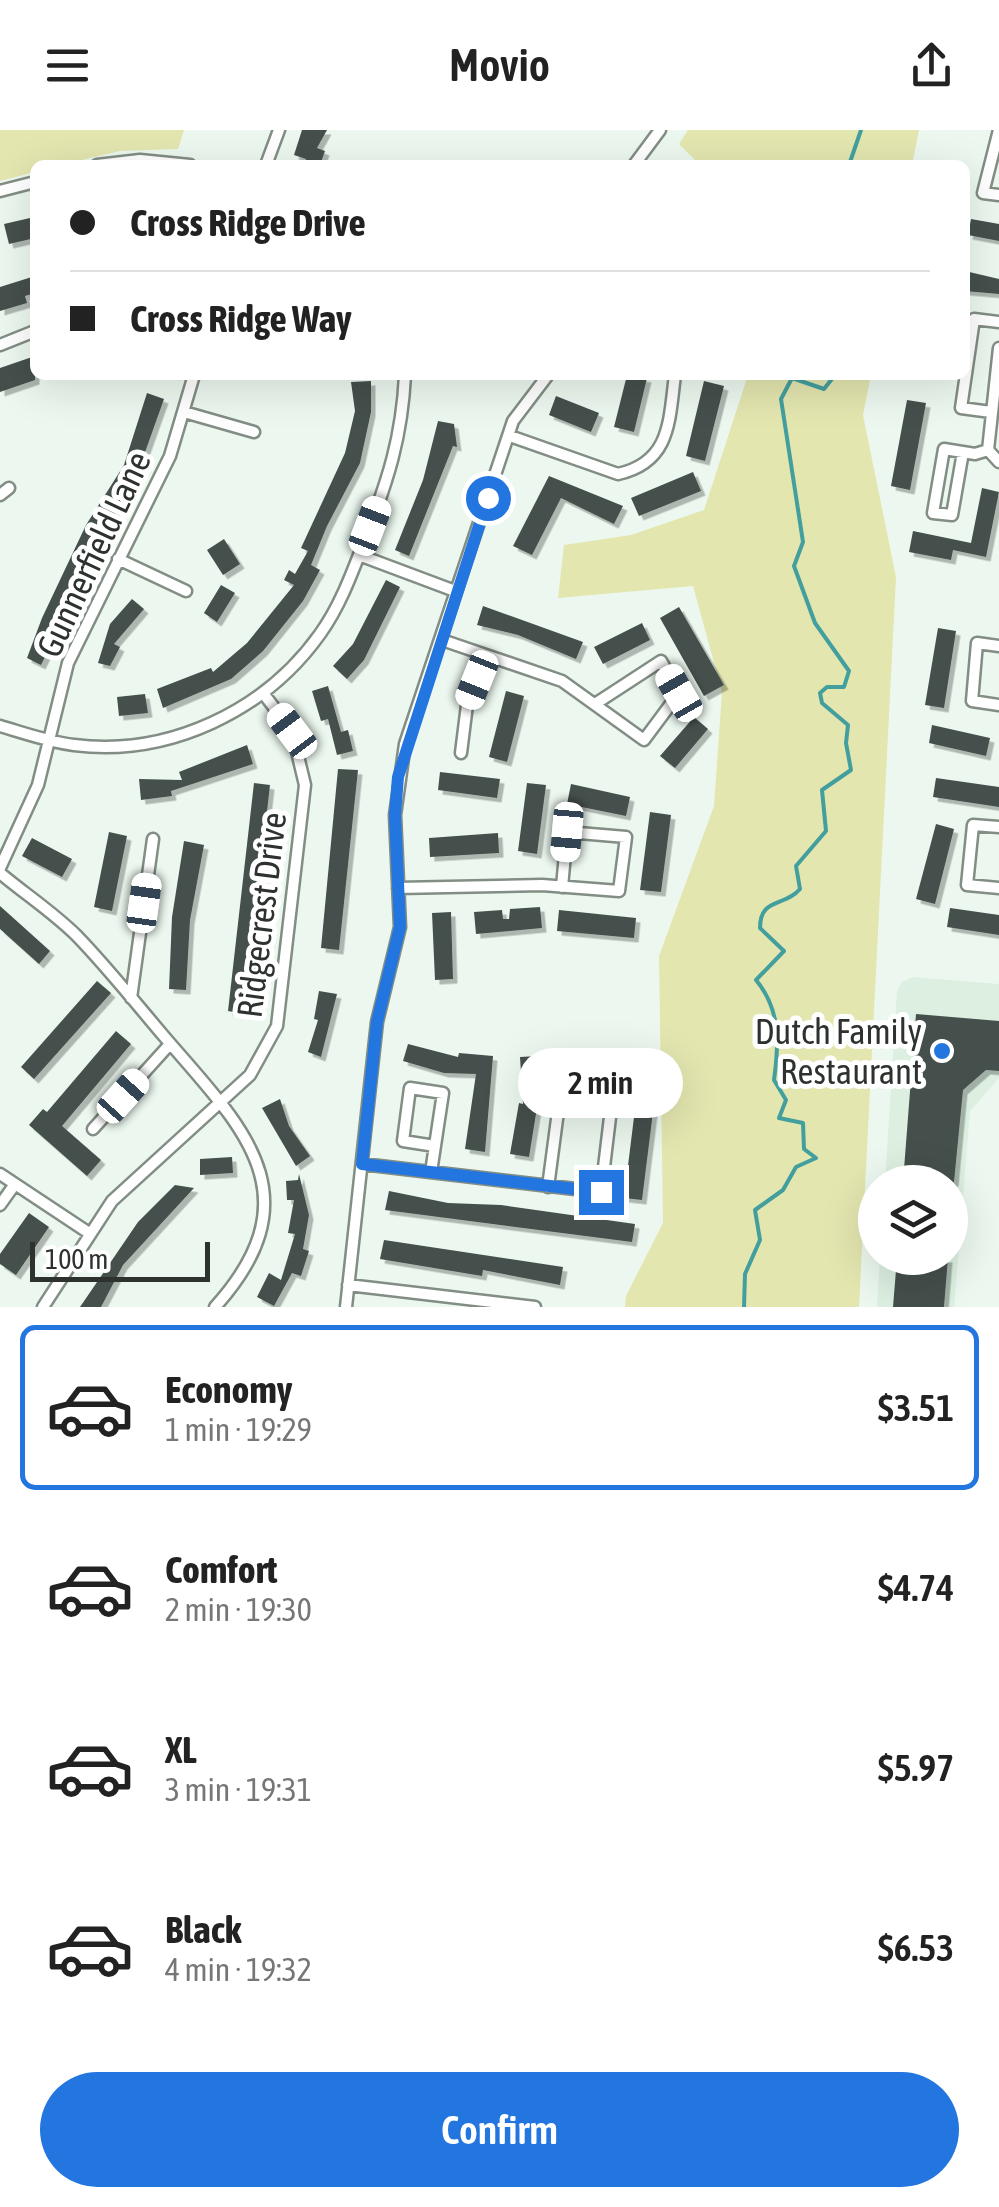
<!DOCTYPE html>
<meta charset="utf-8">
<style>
:root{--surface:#fff;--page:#f6f6f6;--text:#222;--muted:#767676;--line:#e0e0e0;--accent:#2375e0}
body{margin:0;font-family:"Asap Condensed",sans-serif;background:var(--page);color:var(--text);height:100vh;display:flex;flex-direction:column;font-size:38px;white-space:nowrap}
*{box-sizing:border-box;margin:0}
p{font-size:32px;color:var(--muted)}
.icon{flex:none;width:55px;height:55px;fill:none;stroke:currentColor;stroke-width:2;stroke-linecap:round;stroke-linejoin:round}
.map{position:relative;height:1177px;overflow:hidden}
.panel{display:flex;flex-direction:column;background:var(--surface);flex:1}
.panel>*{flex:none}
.guide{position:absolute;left:30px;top:30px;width:940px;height:220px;border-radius:15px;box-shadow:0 10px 40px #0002;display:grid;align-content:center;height:220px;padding:0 40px;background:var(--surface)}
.tools{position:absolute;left:858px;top:1035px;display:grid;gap:20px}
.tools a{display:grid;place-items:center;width:110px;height:110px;border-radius:50%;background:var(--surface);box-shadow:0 10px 40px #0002;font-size:50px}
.scale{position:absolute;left:30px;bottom:25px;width:180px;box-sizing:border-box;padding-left:10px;border:5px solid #2e322f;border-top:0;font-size:28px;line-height:35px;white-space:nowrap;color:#2e322f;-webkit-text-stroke:8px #fff;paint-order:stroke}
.end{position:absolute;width:45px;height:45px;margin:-22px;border:12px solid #2375e0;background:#fff;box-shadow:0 0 0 5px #fff}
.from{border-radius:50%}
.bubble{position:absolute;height:70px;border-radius:35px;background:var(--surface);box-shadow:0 10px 40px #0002;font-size:32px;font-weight:600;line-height:70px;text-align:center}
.car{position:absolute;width:30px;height:60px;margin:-30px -15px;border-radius:12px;box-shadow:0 0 8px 2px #0007;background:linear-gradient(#fff 24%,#345 0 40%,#fff 0 76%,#345 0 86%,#fff 0)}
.guide b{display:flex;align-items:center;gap:35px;height:95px;font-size:38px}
.guide b+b{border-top:2px solid var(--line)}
.guide i{width:25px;height:25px;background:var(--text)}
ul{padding:18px 0 0;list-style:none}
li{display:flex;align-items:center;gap:30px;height:165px;margin:0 20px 15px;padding:0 20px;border:5px solid transparent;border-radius:15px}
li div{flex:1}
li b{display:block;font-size:38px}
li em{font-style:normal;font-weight:600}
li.selected{border-color:var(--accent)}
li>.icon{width:90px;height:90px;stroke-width:1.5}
.primary-button{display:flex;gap:20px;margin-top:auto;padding:20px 40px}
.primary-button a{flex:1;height:115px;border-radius:60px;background:var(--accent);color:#fff;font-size:40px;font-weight:600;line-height:115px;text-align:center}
header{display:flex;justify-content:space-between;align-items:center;height:130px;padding:0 40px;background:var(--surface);font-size:45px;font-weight:600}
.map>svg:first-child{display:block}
</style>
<header><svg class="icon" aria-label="menu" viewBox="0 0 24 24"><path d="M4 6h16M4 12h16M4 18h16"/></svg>Movio<svg class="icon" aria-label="share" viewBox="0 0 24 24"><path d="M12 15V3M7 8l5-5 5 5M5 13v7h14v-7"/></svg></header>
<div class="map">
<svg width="999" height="1177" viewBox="0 0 999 1177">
<defs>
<filter id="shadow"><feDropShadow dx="4.5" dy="4.5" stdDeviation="0" flood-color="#0004"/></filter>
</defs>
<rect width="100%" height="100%" fill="#ecf8ef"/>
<!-- built -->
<path fill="#dcefe0" d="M913,847L999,854V948L970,981L954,1177H877L880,1128H950V1052H885L897,861L902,852Z"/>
<!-- green -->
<path fill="#e3e6af" d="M0,0H184L178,19L120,21L61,35H35V42L0,51Z
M688,0H919L912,35H700L679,14Z
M748,245H871L863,285L896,447L859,1177H625L626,1166L663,1093L659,826L714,676L722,562L693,456L558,468L564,415L631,405L704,380Z"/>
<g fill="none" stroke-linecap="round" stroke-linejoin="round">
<!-- stream -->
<path stroke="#439f9e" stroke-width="4" d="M849,35L861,0
M744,1177L745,1144L760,1110L755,1080L783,1060L796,1037L816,1028L804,1019L803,993L779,988L786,970L774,950C779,914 781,880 756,850L784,821L760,798C760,767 785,777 800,759L796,736L826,701L822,660L851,640L846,613L848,595L822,573L820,563L827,557H844L849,541L815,493L794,436L803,412L781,269L792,248L824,259L835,245"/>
</g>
<!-- building -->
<path fill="#44504c" filter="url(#shadow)" d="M302,0H327L317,18L325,21L320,35H304L306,29L294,25Z
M30,88L35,108L9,114L4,94Z
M971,89L999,94V111L968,105Z
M965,141L999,149V164L965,161Z
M35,146V163L25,166L27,173L0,181V157Z
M35,226V250L0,262V238Z
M627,245L647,248L634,302L614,297Z
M371,251V282L360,333L327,396L311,435L320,440L303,471L263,521L231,549L163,578L157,559L211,538L213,542L247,513L294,455L284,450L289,440L295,444L308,421L301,418L345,323L355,281L351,252Z
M704,251L724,256L705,331L686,326Z
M147,263L164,269L144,325L41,535L27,528L42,488L86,395L124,335Z
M556,266L599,283L591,302L549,285Z
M907,270L926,273L910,360L891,356Z
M438,291L454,294L457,317L453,316L409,426L395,420L423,350Z
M693,342L701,361L639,386L631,368Z
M549,346L623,376L614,394L561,368L532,425L513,416Z
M982,358L999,362L986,427L953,420L951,430L909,422L913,401L971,413Z
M224,409L240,434L223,445L207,420Z
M386,450L400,457L364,530L347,549L333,536L353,514Z
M221,455L235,463L217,492L204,483Z
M132,469L144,479L114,514L120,517L110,536L98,533L110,494Z
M483,476L583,512L576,529L518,505L477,495Z
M679,477L724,555L704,566L660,488Z
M642,493L650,510L603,534L594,517Z
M938,498L956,501L944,578L925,575Z
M328,556L341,602L348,600L353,621L337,625L328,589L321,591L312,561Z
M506,561L524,566L507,632L489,627Z
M145,564L148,583L119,586L117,567Z
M694,587L708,599L675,638L660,626Z
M932,595L990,608L986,626L929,613Z
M247,615L253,634L171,661L172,666L141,670L139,649L182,650L179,642Z
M338,639L358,640L339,820L321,818Z
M440,642L500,649L497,668L438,660Z
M936,648L999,657V677L933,667Z
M254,653L270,655L244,884L228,881Z
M527,653L546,655L537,724L518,721Z
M571,654L630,667L626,686L567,674Z
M650,682L671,685L661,762L640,760Z
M936,694L954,699L935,774L916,769Z
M109,702L127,706L112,781L94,777Z
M498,703L499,723L430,727L429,708Z
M32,708L72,729L62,747L22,726Z
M184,711L204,715L190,790L186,860L169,859L172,787Z
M0,776L50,821L39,834L0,799Z
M540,777L542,798L476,804L474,782L502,780L503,789H509L510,779Z
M950,778L999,785V805L947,797Z
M559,780L636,788L634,808L557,801Z
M451,782L453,849L435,850L432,783Z
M97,851L111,863L34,949L21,937Z
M319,861L337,864L321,927L308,922L318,890L314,889Z
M916,884L999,891V941L986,940L963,960L954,1052H903Z
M116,901L131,914L62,996L101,1030L87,1046L29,995L43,979L47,982Z
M408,914L458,927L459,923L493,926L485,1022L465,1019L476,944L444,943L403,931Z
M538,926L540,959L529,1027L510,1024L519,973L523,974L520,927Z
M562,929L640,943L637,960L559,946Z
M280,969L289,996L310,1026L296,1036L262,978Z
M635,979L653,982L642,1070L624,1068Z
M232,1027L233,1043L200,1045V1029Z
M299,1044L309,1085L303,1119L309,1121L301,1146L292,1143L274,1176L257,1167L269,1143L281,1150L295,1104L288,1103L294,1070H287L286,1051L298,1050Z
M175,1055L194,1058L123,1135L101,1177H80L138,1092Z
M389,1061L448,1073L501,1075L635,1094L632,1112L385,1080Z
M29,1083L49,1097L16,1145L0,1134V1124Z
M384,1110L563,1137L560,1155L483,1140L482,1146L380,1129Z
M897,1128H948L944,1177H893Z"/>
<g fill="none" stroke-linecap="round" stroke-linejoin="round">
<!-- minor casing -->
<g stroke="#828d84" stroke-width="15">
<path id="minor" d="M999,0L983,63L999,65
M97,35L140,30L190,35
M266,35L279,0
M634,35L660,0
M0,61L35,52
M0,215L35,201
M999,218L988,320L999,332
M184,282L254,302
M991,282L961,278L974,189L999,192
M510,306L618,344C671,332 669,291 675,245
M963,322L952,385L933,383L944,319L975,324L988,320
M0,365L9,358
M359,425L455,461
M118,429L186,461
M442,510L562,551L644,610L679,563L661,531L595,574
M999,516L977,513L972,571L999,575
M0,596C24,603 49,612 74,615C169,627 265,581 320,504C341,475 353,440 366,407C388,350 402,307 405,245
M461,623L467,575L486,526
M999,697L973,695L967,755L999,758
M0,738L38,655L68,533L170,326L194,245
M0,743C25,764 54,783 77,806C107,837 134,871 162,904C239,994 318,1063 215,1177
M398,758L542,755L619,761L626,707L567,702L562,757
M131,868L153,709
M93,999L170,914
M362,1034L601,1062L611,979L559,974L548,1057
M431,1042L443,963L410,958L403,1011L435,1016
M0,1044L89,1103
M0,1075L15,1054
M348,1155L535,1177
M43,1177L112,1071L250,945L277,896L305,655L292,601L263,563
M346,1177L377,892L400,797L395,685L405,614L513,291L548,245"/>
</g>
<!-- minor -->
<use href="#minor" stroke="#fff" stroke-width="10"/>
</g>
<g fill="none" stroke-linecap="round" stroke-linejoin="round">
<!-- route -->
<path stroke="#2375e0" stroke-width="12" d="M488,368L398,647L395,685L400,797L377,892L362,1034L601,1062"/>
</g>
<!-- markers -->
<circle fill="#2375e0" stroke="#fff" stroke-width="4" cx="942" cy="921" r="10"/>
<g text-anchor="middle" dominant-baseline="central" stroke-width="10" stroke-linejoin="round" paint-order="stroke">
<!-- street labels -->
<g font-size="35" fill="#2e322f" stroke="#fff">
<text transform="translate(93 424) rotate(-65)">Gunnerfield Lane</text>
<text transform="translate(261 785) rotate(-83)">Ridgecrest Drive</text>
</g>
<!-- poi labels -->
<g font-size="35" fill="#2e322f" stroke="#fff" text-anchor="end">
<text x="922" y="901">Dutch Family<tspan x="922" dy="40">Restaurant</tspan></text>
</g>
</g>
</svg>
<div class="tools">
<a><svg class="icon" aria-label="layers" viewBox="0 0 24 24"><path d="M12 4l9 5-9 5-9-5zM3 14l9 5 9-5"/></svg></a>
</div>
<div class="scale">100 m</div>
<i class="end from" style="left:488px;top:368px"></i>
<i class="end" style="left:601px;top:1062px"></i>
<div class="bubble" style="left:518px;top:918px;width:165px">2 min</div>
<i class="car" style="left:370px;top:396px;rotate:21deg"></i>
<i class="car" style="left:477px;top:550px;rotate:202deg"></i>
<i class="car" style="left:679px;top:563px;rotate:330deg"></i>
<i class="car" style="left:292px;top:601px;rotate:323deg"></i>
<i class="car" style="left:567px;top:702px;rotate:185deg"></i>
<i class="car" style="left:144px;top:773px;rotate:8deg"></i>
<i class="car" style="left:123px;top:966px;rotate:42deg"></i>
<div class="guide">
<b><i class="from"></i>Cross Ridge Drive</b>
<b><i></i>Cross Ridge Way</b>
</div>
</div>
<section class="panel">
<ul>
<li class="selected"><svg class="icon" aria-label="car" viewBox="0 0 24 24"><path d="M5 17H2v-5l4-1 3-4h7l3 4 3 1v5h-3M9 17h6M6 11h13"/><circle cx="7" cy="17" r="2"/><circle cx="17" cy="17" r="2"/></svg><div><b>Economy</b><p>1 min · 19:29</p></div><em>$3.51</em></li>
<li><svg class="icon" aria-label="car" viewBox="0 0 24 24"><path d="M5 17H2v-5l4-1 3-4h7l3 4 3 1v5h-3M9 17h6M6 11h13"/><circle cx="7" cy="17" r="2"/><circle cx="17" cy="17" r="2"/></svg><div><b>Comfort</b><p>2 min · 19:30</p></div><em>$4.74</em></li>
<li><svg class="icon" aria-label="car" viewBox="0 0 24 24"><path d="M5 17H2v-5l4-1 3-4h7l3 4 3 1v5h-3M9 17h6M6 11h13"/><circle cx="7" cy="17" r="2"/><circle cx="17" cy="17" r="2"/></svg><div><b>XL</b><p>3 min · 19:31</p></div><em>$5.97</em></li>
<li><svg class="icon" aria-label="car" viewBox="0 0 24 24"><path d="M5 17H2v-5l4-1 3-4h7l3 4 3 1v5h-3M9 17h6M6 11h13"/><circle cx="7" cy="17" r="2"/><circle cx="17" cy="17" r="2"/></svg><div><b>Black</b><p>4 min · 19:32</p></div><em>$6.53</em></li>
</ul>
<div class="primary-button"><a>Confirm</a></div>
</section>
